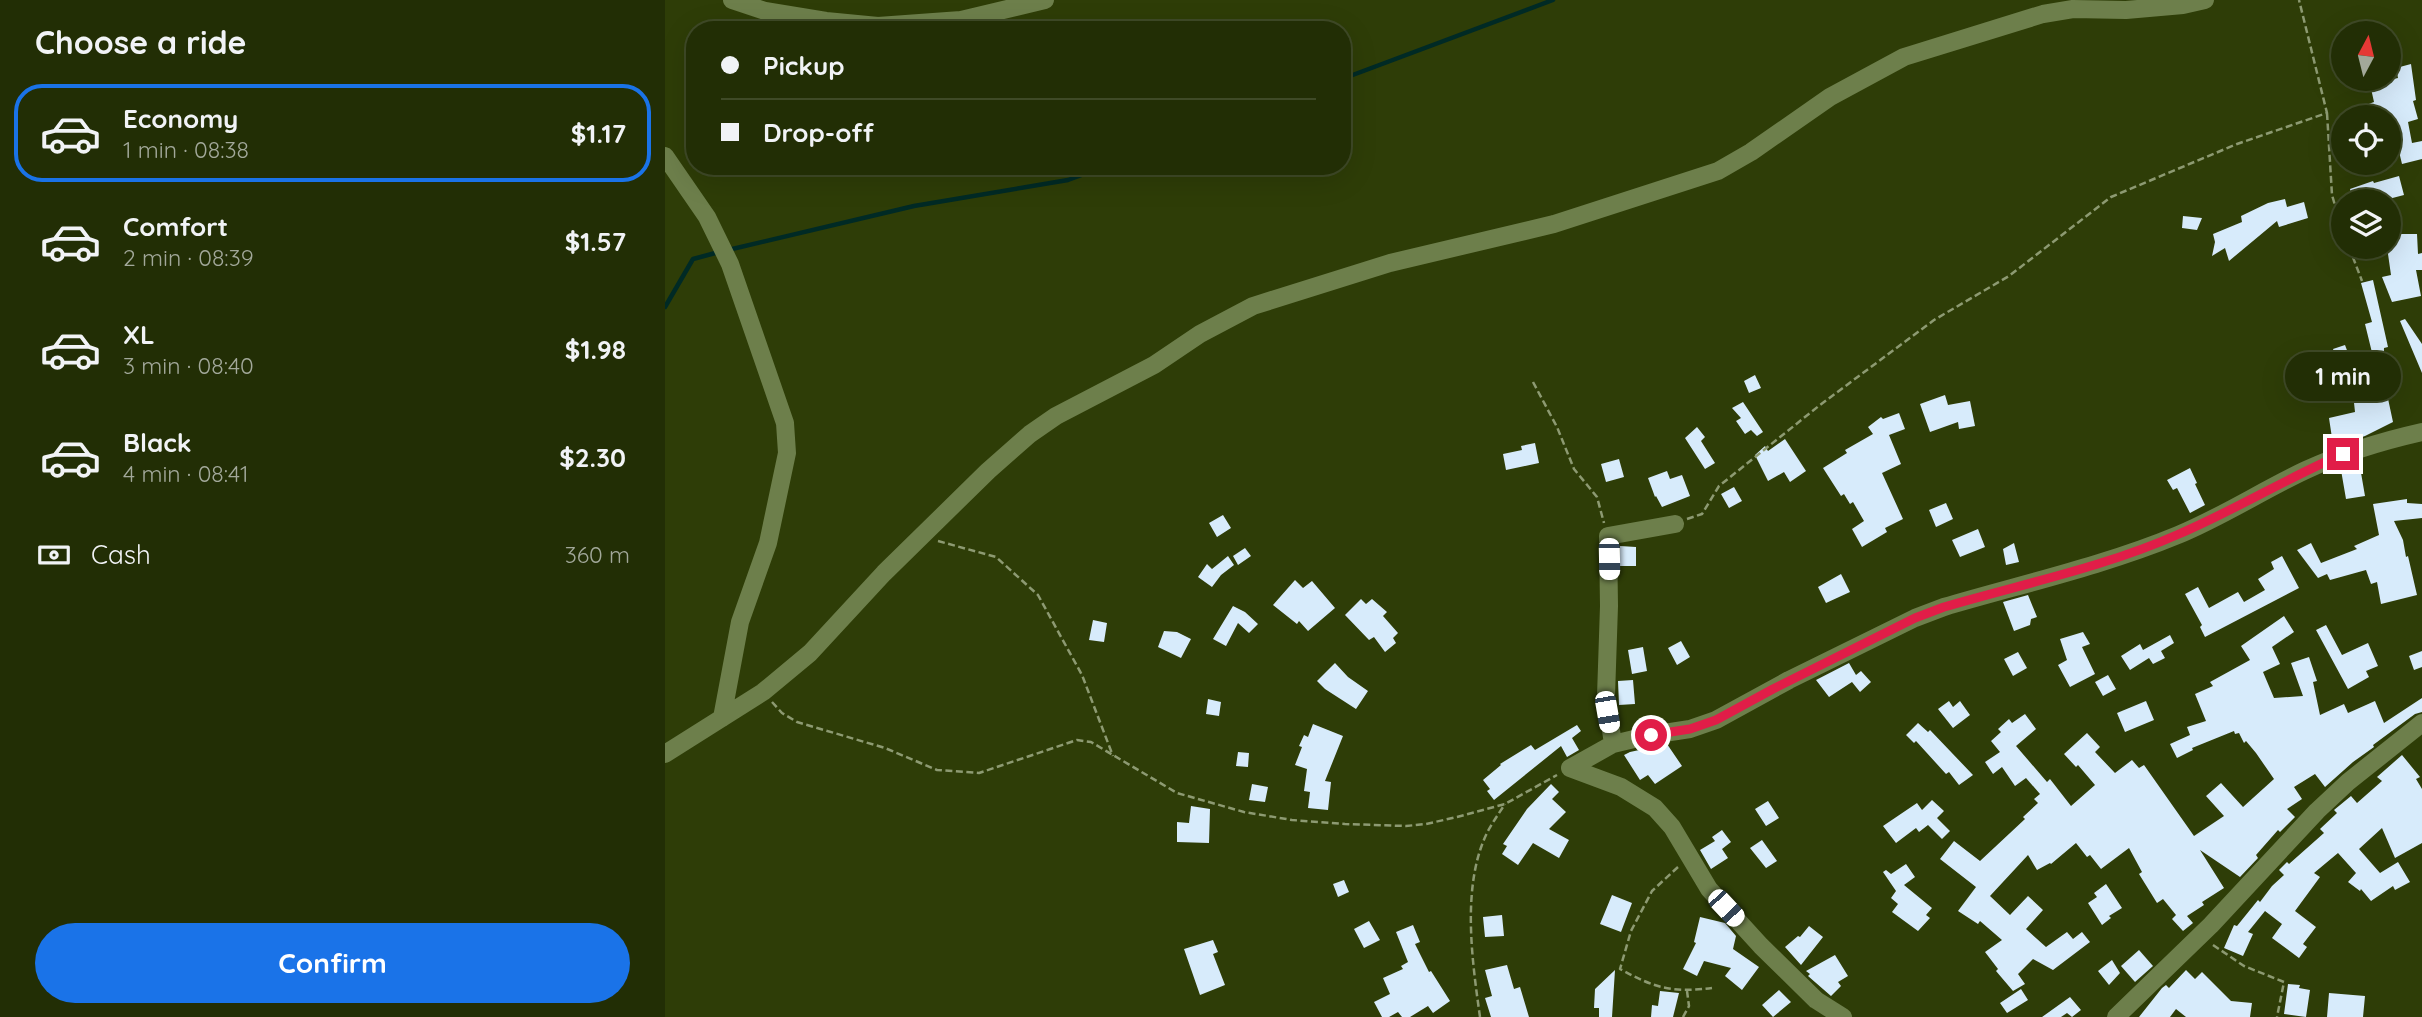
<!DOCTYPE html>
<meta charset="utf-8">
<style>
:root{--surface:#222e05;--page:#2e3a13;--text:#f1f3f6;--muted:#a2a89a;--line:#3f4a27;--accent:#1a73e8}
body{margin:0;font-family:Quicksand,sans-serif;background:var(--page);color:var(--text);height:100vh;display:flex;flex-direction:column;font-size:26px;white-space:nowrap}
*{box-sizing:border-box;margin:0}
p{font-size:23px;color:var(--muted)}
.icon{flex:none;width:38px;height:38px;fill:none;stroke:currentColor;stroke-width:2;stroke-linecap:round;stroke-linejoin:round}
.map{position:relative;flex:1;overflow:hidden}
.side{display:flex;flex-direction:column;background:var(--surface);width:665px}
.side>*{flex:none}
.guide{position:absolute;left:21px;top:21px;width:665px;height:154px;border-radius:28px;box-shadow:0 7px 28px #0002,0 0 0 2px var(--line);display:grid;align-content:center;height:154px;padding:0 35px;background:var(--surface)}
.needle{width:46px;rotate:7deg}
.controls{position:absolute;left:1666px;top:21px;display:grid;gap:14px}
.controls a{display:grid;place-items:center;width:70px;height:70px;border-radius:50%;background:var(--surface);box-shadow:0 7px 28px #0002,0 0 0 2px var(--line);font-size:35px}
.end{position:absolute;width:32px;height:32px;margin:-16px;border:9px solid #e11d48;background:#fff;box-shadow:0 0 0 4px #fff}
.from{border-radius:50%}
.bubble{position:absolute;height:49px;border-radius:24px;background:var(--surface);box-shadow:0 7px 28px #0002,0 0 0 2px var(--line);font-size:23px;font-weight:700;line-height:49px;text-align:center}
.car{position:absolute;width:21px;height:42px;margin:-21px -10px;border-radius:9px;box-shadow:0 0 5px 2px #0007;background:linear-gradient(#fff 24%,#345 0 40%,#fff 0 76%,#345 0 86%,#fff 0)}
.guide b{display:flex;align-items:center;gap:24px;height:66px;font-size:26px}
.guide b+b{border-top:2px solid var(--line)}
.guide i{width:18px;height:18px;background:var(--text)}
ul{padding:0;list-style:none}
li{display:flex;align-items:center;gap:21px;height:98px;margin:0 14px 10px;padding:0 21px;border:4px solid transparent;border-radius:28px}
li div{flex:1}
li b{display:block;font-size:26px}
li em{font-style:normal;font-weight:700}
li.on{border-color:var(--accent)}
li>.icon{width:63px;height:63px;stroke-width:1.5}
h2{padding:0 35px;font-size:32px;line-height:84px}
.pay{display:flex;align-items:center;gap:18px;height:77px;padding:0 35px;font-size:26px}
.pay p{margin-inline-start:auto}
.cta{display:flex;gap:14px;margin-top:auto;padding:14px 35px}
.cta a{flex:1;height:80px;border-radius:42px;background:var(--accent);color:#fff;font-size:28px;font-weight:700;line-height:80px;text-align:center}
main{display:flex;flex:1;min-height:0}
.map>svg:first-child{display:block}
</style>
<main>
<section class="side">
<h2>Choose a ride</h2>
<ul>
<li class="on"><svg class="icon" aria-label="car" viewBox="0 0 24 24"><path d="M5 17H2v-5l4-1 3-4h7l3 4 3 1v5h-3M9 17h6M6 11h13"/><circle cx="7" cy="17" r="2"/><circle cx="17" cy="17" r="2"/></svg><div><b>Economy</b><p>1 min · 08:38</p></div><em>$1.17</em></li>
<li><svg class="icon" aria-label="car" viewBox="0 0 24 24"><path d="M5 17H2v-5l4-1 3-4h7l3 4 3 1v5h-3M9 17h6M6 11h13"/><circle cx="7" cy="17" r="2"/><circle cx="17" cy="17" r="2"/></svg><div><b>Comfort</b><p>2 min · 08:39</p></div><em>$1.57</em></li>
<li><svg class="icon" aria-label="car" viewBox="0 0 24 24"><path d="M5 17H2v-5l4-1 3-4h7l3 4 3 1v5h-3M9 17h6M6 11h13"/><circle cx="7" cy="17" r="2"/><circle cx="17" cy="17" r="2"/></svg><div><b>XL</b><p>3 min · 08:40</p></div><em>$1.98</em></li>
<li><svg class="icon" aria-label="car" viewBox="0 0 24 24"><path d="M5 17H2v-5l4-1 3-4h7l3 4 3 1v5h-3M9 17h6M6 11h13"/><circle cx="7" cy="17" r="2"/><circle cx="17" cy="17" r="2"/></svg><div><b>Black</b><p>4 min · 08:41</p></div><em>$2.30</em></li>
</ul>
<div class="pay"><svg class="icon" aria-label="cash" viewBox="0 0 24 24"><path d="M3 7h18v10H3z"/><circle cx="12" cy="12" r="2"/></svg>Cash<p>360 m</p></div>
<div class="cta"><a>Confirm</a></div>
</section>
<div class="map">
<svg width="1757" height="1017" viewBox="0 0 1757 1017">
<rect width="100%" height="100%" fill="#2e3d07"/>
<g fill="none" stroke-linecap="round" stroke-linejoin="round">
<!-- stream -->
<path stroke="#002a25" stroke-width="4.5" d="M677,79L888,0
M63,250L249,206L403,180L441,166
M0,307L28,259L54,252"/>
</g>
<!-- building -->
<path fill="#d7ebfb" d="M1746,64L1751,100L1748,101L1753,119L1743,122L1747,143L1757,141V159L1737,164L1730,135L1724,136V117H1706L1701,105L1709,102L1705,84L1733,78L1731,68Z
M1734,176L1739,195L1716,201H1689L1685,189L1708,181L1709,183Z
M1620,199L1622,207L1639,202L1643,218L1614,227L1612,221L1564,261L1560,248L1547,256L1550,242L1548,234L1577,222L1576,216L1603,203Z
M1518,216L1537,218L1532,230L1517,228Z
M1724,234H1752L1753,254L1757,253V270H1751L1756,296L1727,302L1717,277L1726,275L1722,247H1724Z
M1708,280L1723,347L1719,348L1718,371L1733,389L1722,394L1728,422L1700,436L1663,449L1660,440L1667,438L1664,418L1690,412L1687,384L1712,373L1700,324L1707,322L1696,283Z
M1740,319L1757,344V373L1735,321Z
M1680,345L1689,369L1665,383L1659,372L1673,363L1668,349Z
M1090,375L1096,388L1084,393L1079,381Z
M1280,395L1283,405L1305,401L1310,426L1294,429L1293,422L1265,432L1255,404Z
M1078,402L1098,432L1092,436L1086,430L1080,434L1071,421L1076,418L1067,408Z
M1234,413L1240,429L1224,435L1236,464L1217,473L1238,519L1220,528L1222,532L1197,547L1187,529L1199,521L1188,502L1185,504L1179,494L1176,496L1158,468L1182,453L1180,450L1208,434L1203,427L1216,417L1218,419Z
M1032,427L1040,437L1036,441L1050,463L1040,469L1020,438Z
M1120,439L1141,471L1125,482L1119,472L1103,481L1090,455L1100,446L1103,451Z
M870,443L874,463L841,470L838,454L857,450L856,446Z
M954,459L959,477L941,482L936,464Z
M1695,467L1700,496L1681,499L1676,470Z
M1525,468L1532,483L1530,484L1540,505L1525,513L1512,488L1508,490L1502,480Z
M1002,471L1005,479L1017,475L1025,496L997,507L991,496L990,497L983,478Z
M1069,487L1077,501L1064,508L1056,494Z
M1742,499V503L1757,504V518L1729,521L1738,540L1741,557L1743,556L1752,595L1716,604L1712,582L1706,584L1701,570L1665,580L1662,574L1653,578L1632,550L1646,543L1656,563L1692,549L1689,546L1714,535L1708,504Z
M1281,503L1288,519L1271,527L1264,510Z
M558,515L566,528L552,537L544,523Z
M1313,529L1320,547L1295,557L1287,540Z
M1349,543L1354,562L1341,565L1338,549Z
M955,546L971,547V566H955Z
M580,548L586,556L573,565L568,556Z
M563,556L569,565L556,575L547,587L533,577L542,564L547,569Z
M1617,556L1634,588L1540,637L1535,627L1537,625L1520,594L1533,587L1544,608L1573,592L1579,602L1600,590L1593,579L1609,569L1606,562Z
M1176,574L1185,592L1161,603L1153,587Z
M630,580L638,588L647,581L670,608L643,631L634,621L632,624L608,605Z
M1363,595L1372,617L1366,619L1365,625L1349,631L1338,602Z
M696,599L701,604L707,599L722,612L718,616L733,633L728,638L731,643L720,652L709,637L704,640L680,615Z
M568,606L580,612L593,624L584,633L573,623L561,646L548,639Z
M1619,616L1629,632L1607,647L1615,664L1598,672L1609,698L1638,696L1626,663L1644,657L1652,681L1648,682L1655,715L1679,704L1683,713L1710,701L1719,723L1757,698V712L1750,714L1708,745L1709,747L1688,762L1660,787L1650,774L1629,787L1637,799L1622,809L1630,817L1615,832L1613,830L1591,855L1593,858L1575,877L1535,850L1559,888L1537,902L1539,905L1522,916L1528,923L1518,931L1507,919L1511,915L1498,899L1492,903L1474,874L1477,872L1464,848L1436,869L1425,855L1422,857L1411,843L1386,864L1385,863L1372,870L1363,855L1325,896L1345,915L1363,896L1378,910L1361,929L1381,947L1402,932L1408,939L1417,932L1425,942L1388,970L1368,959L1353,974L1360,984L1348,991L1331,971L1333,969L1320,952L1337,940L1315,921L1313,924L1293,911L1311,887L1275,859L1289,841L1315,861L1360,819L1358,817L1373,803L1369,799L1375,794L1361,778L1350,786L1337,767L1328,774L1320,762L1335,752L1326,741L1336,732L1333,729L1344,719L1347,723L1360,714L1371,729L1351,746L1382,782L1385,779L1406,806L1430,785L1413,765L1411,767L1399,754L1422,733L1435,747L1430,752L1450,773L1467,760L1474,768L1479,765L1529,836L1559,816L1541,796L1556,783L1578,807L1609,779L1591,753L1581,741L1579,743L1574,733L1570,734L1569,731L1527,748L1528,750L1512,758L1505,744L1525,735L1522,727L1541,721L1530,694L1548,686L1545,682L1585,660L1576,646Z
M428,620L442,623L439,642L424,640Z
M1661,625L1677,655L1703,643L1713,666L1701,671L1704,677L1683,689L1651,630Z
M499,631L512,632L526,639L516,658L493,647Z
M1418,632L1425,644L1417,647L1430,674L1405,687L1393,665L1402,660L1395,639Z
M1505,635L1509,643L1496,651L1500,658L1488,664L1484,658L1465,670L1456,656L1475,644L1478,650Z
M1016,641L1025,657L1012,665L1003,648Z
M978,647L982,671L967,674L963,650Z
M1757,651V667L1749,670L1744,656Z
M1353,652L1362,668L1348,676L1339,659Z
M670,663L683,677L703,691L691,709L660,689L652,681Z
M1184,663L1191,675L1196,671L1206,682L1195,692L1187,682L1164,697L1151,680Z
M1443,675L1451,689L1438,696L1430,682Z
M968,680L970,704L954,705L953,681Z
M543,699L556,702L554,716L541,714Z
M1284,701L1288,707L1295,701L1305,715L1288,728L1273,709Z
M1481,701L1489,720L1460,732L1452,713Z
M1253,723L1263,732L1265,730L1308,775L1294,785L1284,772L1281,774L1251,741L1249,743L1241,735Z
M648,724L678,736L660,781L666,782L663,810L643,808L645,792L639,791L642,769L630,765L637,747L634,746L639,735L643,737Z
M912,725L916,731L907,738L914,750L902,757L896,746L829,800L822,791L825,789L818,780L836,765L835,764L866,745L870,750Z
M1002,744L1017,766L990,784L983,775L975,780L959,755L965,752Z
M573,752L584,753L583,767L571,766Z
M1737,755L1755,777L1751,779L1757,789V843L1730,858L1717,828L1694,849L1715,873L1733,862L1745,882L1730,890L1728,886L1706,901L1696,889L1695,891L1683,882L1691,873L1673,853L1649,873L1655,877L1630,911L1651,927L1638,944L1642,947L1634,958L1607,938L1617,924L1600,911L1583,932L1588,934L1578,956L1559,948L1569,925L1572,926L1593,900L1595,902L1607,886L1619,875L1614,870L1622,862L1624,864L1659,833L1655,829L1672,813L1669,810L1686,796L1692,803L1717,781L1712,777Z
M587,784L603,787L600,802L584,800Z
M886,784L894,792L887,799L901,812L884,829L904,840L894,858L868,843L853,865L837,854L842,846L838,844L862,809Z
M1267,800L1279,811L1272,818L1285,831L1277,839L1263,825L1254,832L1251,828L1231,843L1218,826L1252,803L1257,810Z
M1103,801L1114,818L1101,826L1090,809Z
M526,806L545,809L544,843L512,842V822L524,823Z
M1057,830L1066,842L1057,849L1063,858L1046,869L1035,850L1050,841L1047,837Z
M1097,840L1112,861L1101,868L1085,848Z
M1241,864L1250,877L1239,885L1267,908L1261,915L1265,918L1253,931L1227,912L1233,904L1226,898L1231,891L1218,872L1221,870L1226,874Z
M679,880L684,892L673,897L668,884Z
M1441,884L1457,908L1444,916L1446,918L1437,925L1423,903L1432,897L1429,893Z
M947,895L967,903L956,932L935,924Z
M837,915L839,936L820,937L818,917Z
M1035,917L1060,923L1071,936L1068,949L1094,967L1077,990L1060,976L1066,968L1039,961L1032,976L1018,969L1031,943L1029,942Z
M704,921L715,940L699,948L689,929Z
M748,925L755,942L750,944L764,972L766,971L785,1001L768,1013L763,1006L745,1017H737L733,1012L724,1017H717L709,1002L725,994L718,978L738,969L736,966L743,962L731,932Z
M1144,926L1158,937L1136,965L1120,947L1133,936L1135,937Z
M548,940L553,952L548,954L560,985L535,995L519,949Z
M1474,950L1488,966L1470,982L1456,966Z
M1170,955L1183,976L1173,982L1176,986L1166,996L1143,976L1145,974L1141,971Z
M1447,960L1455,973L1444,985L1433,971Z
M842,965L849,989L855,987L864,1017H826L820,998L827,996L820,970Z
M950,970L947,1017H934V1008H929L930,989Z
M1521,970L1530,979L1537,972L1566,1001L1587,1003L1585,1017H1521L1511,1009L1505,1017H1474L1497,988L1501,985L1504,988Z
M1623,984L1635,985L1634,988L1645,990L1641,1017L1619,1014Z
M1356,989L1363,1000L1342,1013L1335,1003Z
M1114,990L1126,1002L1108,1017L1097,1005Z
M995,991L1014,993L1008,1017H986L987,1005L993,1006Z
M1664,993L1700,996L1698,1017H1662Z
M1405,997L1416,1010L1407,1017L1402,1013L1396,1017H1377Z"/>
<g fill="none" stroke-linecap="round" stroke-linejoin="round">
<!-- path -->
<path stroke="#8d9a72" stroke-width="2.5" stroke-dasharray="7 3.5" stroke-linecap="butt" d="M1662,113L1667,195L1678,233
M1684,247L1697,281
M868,382L892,427L909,469L932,497L939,523
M1022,519L1037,514L1054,486L1155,405L1269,320L1344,276L1446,197L1572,144L1662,113L1634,0
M273,541L331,557L373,595L417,675L448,756
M107,702L117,713L132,722L220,748L272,770L314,773L412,740L426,742L512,793L579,812L627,820L680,824L741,826L761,824L792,817L840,804L892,775
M1013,867L987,891L966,931L955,969C990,988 1006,993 1047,988
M1548,945L1579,966L1619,982L1612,1017
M815,1017C807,960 796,884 823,831C828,822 834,813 840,804
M1018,1017L1024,1006L1022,991"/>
<!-- minor -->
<path stroke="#6d7f4b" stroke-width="18" d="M67,0L100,11L161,21L213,26L296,20L380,0
M0,156L42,217L65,264L120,423L122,453L103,543L75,622L57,718
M948,744L941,696L944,606L943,536L1010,524
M0,754L98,692L145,653L219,573L323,471L365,434L391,416L489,365L535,334L588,306L725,263L889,224L1053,171L1086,152L1165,97L1239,57L1378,14L1408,9L1461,10L1518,5L1540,0
M905,768L948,744L986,735L1025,729L1051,720L1124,680L1250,618L1279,607C1357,584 1438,566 1513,535C1557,517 1598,490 1641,470C1678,453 1717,441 1757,432
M905,768L956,787L990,808L1007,827L1044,889L1096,946L1151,1000L1178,1017
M1451,1017L1546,925L1652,811L1683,782L1757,723"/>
</g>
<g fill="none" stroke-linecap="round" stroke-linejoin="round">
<!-- route -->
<path stroke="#e11d48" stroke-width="9" d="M986,735L1025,729L1051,720L1108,689L1250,618L1279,607C1357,584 1440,567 1514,534C1570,510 1622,478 1678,454"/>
</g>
</svg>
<div class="controls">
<a><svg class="needle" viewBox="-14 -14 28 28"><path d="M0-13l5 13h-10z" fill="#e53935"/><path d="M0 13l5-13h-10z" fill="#a2a89a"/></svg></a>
<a><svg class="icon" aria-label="locate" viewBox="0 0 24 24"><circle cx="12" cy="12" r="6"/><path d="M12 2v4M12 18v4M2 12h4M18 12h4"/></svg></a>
<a><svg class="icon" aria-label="layers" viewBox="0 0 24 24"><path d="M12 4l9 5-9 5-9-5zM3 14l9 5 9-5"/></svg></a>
</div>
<i class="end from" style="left:986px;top:735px"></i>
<i class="end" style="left:1678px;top:454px"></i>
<div class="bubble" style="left:1620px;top:352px;width:116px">1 min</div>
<i class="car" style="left:944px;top:559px;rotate:179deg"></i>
<i class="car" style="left:942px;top:712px;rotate:170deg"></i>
<i class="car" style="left:1061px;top:908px;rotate:137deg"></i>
<div class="guide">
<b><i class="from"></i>Pickup</b>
<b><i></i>Drop-off</b>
</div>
</div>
</main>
